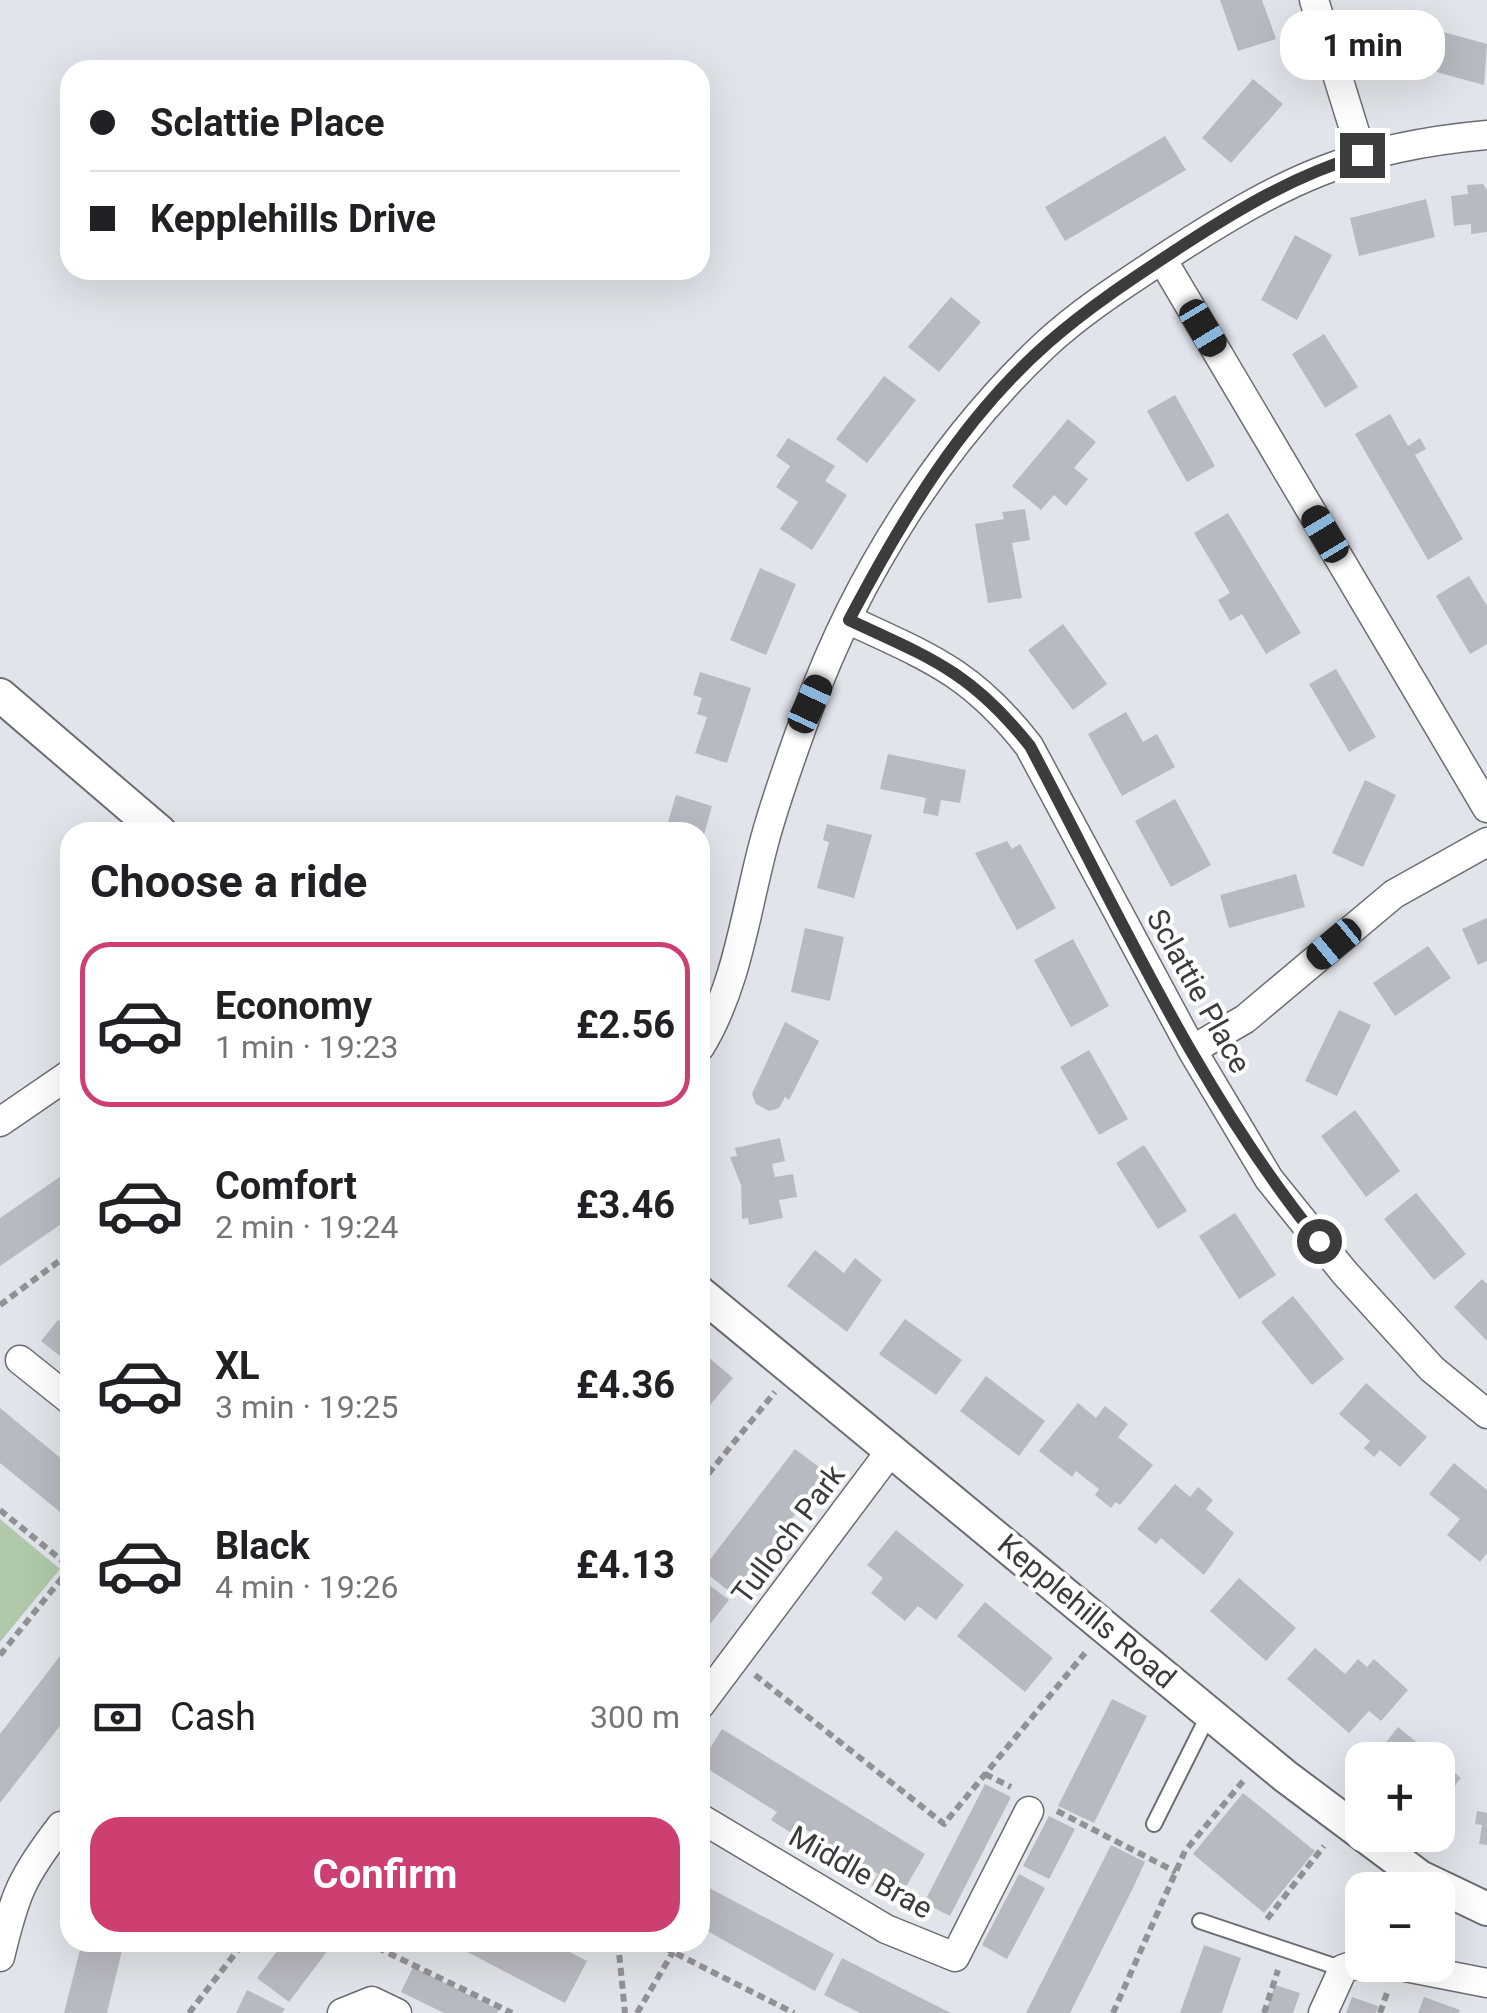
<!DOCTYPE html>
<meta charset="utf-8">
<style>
:root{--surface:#fff;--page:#f2f2f2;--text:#202124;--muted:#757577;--line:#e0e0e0;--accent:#cc3f70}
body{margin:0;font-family:Roboto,sans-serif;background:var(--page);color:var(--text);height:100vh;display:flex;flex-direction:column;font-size:38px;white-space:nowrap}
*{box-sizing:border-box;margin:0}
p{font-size:32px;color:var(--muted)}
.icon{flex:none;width:55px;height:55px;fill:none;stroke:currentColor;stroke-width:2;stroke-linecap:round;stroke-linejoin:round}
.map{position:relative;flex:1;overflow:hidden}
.side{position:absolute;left:60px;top:822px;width:650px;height:1130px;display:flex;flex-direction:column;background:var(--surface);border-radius:30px;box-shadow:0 10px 40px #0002}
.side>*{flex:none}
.top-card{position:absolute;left:60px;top:60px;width:650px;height:220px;border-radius:30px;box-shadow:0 10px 40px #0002;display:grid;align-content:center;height:220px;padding:0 30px;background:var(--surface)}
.controls{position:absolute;left:1345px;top:1742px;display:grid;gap:20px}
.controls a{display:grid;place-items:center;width:110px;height:110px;border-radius:20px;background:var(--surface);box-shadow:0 10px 40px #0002;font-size:50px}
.end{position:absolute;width:45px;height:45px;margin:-22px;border:12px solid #3b3c3e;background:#fff;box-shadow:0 0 0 5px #fff}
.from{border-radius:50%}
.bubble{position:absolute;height:70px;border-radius:30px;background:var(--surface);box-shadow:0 10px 40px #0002;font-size:32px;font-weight:700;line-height:70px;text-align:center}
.car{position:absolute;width:30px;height:60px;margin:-30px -15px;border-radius:12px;box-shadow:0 0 8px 2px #0007;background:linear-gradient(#222 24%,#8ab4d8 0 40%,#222 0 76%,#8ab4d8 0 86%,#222 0)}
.top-card b{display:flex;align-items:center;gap:35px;height:95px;font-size:38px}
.top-card b+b{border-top:2px solid var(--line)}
.top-card i{width:25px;height:25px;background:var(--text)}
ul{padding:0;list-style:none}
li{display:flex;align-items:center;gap:30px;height:165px;margin:0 20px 15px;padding:0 10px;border:5px solid transparent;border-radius:30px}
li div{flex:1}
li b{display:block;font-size:38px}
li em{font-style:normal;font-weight:700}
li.current{border-color:var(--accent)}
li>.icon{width:90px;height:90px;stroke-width:1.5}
h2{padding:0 30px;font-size:45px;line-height:120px}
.pay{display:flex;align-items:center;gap:25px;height:110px;padding:0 30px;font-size:38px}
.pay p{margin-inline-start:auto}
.cta{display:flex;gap:20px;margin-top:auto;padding:20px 30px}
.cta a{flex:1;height:115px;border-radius:30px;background:var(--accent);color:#fff;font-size:40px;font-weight:700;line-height:115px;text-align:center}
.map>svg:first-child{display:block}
</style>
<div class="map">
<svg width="1487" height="2013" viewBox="0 0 1487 2013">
<rect width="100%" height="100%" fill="#e1e4ea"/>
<!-- park -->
<path fill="#b0c9aa" d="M0,1519L60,1569L0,1642Z"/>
<!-- building -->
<path fill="#b8bac1" d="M1220,0H1262L1276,39L1238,51Z
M1418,25L1487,44L1484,85L1407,64Z
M1253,79L1283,104L1231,163L1202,138Z
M1165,136L1186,170L1065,241L1045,207Z
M1483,184L1487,190V232L1471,234V224L1454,226L1451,196L1468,194L1467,185Z
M1426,199L1435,237L1359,256L1350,218Z
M1295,235L1332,255L1297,320L1261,300Z
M951,297L981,322L939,372L908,347Z
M1324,334L1358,387L1325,408L1292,354Z
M884,376L916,400L867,463L836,439Z
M1175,395L1215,466L1187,482L1147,411Z
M1390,414L1408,446L1420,438L1426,449L1415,455L1463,539L1428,560L1355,434Z
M1068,419L1096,442L1074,468L1088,479L1066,506L1054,495L1041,510L1012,486Z
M788,438L835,466L825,481L847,495L812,550L780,529L798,502L776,487L790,466L776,456Z
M1025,509L1030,540L1012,543L1022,598L988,603L975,524L1004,519L1002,512Z
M1228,513L1301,633L1266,654L1242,614L1230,621L1218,600L1230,593L1194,533Z
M760,568L796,584L766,655L730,640Z
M1469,576L1487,606V644L1470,654L1436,596Z
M1063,624L1107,684L1073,710L1028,650Z
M1336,669L1376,737L1349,752L1309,684Z
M700,672L751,688L727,763L695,753L707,717L697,714L702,698L693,695Z
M1126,712L1143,742L1157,734L1175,767L1122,796L1088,734Z
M888,754L966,770L960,803L941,800L938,816L923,813L926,798L880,789Z
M1365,780L1396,795L1363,867L1332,853Z
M676,795L712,806L701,846L700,832H665Z
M1175,799L1211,865L1171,887L1135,821Z
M827,824L872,835L854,898L817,888L829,842L823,840Z
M1007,841L1012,849L1020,844L1056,908L1017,930L975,853Z
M1296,874L1305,907L1229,928L1220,895Z
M1487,918V961L1478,965L1462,929Z
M805,928L844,937L830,1001L791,992Z
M1073,939L1109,1006L1071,1027L1034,960Z
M1428,946L1451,978L1395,1016L1373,983Z
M1339,1010L1371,1025L1337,1096L1305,1081Z
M785,1022L819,1041L789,1100L785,1097L779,1108L769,1111L756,1104L752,1094Z
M1089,1050L1128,1119L1099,1135L1060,1067Z
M1355,1110L1400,1171L1366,1197L1321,1136Z
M780,1138L785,1161L772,1164L775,1177L793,1174L797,1197L779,1200L783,1218L749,1225L748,1218L742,1219L741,1185L730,1157L737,1156L735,1148Z
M1144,1145L1187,1211L1158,1229L1116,1163Z
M70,1170V1218L0,1266V1218Z
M1416,1193L1466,1254L1434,1280L1384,1219Z
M1235,1213L1276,1275L1239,1299L1199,1236Z
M815,1250L844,1273L855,1258L882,1280L847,1332L787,1286Z
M1482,1279L1487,1284V1341L1454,1307Z
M1293,1296L1344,1359L1312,1385L1261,1322Z
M905,1319L962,1360L936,1395L879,1354Z
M58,1320L70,1330V1364L41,1341Z
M700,1350L733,1378L703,1413L700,1410Z
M986,1376L1045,1421L1019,1456L960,1411Z
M1366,1383L1427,1437L1400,1467L1380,1450L1374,1457L1364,1448L1370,1441L1339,1414Z
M1078,1403L1096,1418L1105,1406L1128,1424L1118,1437L1153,1465L1120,1505L1116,1502L1111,1508L1095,1495L1099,1489L1076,1471L1072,1477L1039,1451Z
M0,1408L70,1466V1520L0,1463Z
M795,1449L827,1473L733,1594L702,1570Z
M1454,1463L1487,1490V1553L1480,1562L1447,1535L1460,1519L1429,1494Z
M1175,1484L1190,1497L1198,1487L1213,1500L1206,1509L1234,1533L1204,1575L1161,1538L1156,1544L1137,1529Z
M896,1530L964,1585L936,1620L918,1606L905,1621L871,1593L883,1578L867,1565Z
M700,1578L729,1600L700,1637Z
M1239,1578L1296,1628L1266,1661L1210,1611Z
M985,1602L1053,1658L1025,1692L957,1636Z
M70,1643V1713L0,1803V1734Z
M1315,1648L1345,1674L1358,1659L1367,1667L1374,1659L1408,1690L1381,1721L1369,1711L1349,1733L1287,1679Z
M1112,1699L1147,1716L1094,1823L1058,1806Z
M1398,1727L1461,1778L1438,1807V1760H1372Z
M722,1729L925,1854L904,1890L891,1882L884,1894L871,1886L878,1874L802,1827L796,1836L771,1820L777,1812L700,1764Z
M985,1784L1011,1797L950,1916L924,1903Z
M1243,1793L1315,1851L1264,1913L1193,1854Z
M1477,1811L1487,1813V1845L1479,1844L1482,1825L1475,1824Z
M1049,1816L1075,1829L1049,1879L1023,1866Z
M1111,1845L1145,1862L1133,1888L1070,2013H1026Z
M1019,1874L1045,1888L1007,1959L982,1945Z
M700,1883L834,1954L815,1991L700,1927Z
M82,1942H124L107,2013H64Z
M284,1942H334L289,2002L257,1978Z
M448,1942H551L587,1961L565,2003Z
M1204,1945L1241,1958L1231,1986L1222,2013H1180Z
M842,1958L909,1992L951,2013H860L824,1995Z
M413,1967L499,2010L497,2013H444L401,1992Z
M1275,1985L1300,1993L1293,2013H1265Z
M247,1990L285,2009L282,2013H236Z
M1352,1997L1378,2006L1376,2013H1346Z
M1424,1997L1460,2010L1459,2013H1418Z"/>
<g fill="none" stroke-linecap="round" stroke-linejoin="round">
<!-- service casing -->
<g stroke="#6b6d73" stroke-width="18">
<path id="service" d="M1154,1824L1209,1714
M1200,1921L1343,1969"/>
</g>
<!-- minor casing -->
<g stroke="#6b6d73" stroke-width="31">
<path id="minor" d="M1314,0L1362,155
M1162,259L1487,808
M849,620C931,658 972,673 1029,746L1192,1050L1269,1179L1344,1272L1432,1369L1487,1414
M700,1047C738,985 746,908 765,839C777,795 793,752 808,710C857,575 941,443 1045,345C1084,309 1129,281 1173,252C1285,180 1352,147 1487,135
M1192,1050L1245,1019L1394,894L1487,842
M0,1122L70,1074
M20,1360L70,1400
M700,1705L892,1449
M700,1818L886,1929L955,1957L1029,1811
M0,1957C15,1894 21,1878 61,1826L70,1831
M1395,1965L1487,1983
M342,2013L372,2001L397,2013
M1323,2013L1343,1969L1362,1962"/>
</g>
<!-- tertiary casing -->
<g stroke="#6b6d73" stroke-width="36">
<path id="tertiary" d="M0,695L160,832
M700,1293L1285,1776L1420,1877L1487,1909"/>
</g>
<!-- path -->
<path stroke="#909296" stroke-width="6" stroke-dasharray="8 5" stroke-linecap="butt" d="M0,1305L70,1253
M700,1484L775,1392
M0,1510L70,1567
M0,1655L70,1568
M755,1675L944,1824L1085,1653
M985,1774L1011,1787
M1057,1811L1176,1872
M1267,1919L1324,1846
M352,1942L372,1945L512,2013
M618,1942L625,2013
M653,1942L794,2013
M189,2013L244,1942
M637,2013L673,1952
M1113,2013L1185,1851L1244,1780
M1264,2013L1278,1970
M1380,2013L1388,1990"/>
<!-- service -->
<use href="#service" stroke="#fff" stroke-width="14"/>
<!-- minor -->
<use href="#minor" stroke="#fff" stroke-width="28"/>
<!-- tertiary -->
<use href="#tertiary" stroke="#fff" stroke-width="32"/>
</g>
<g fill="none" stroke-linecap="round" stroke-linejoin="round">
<!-- route -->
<path stroke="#3b3c3e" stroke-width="12" d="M1319,1241C1199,1093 1119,914 1030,746C971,672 931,658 849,620C903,518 961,419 1049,342C1091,305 1138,275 1185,244C1242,207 1296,175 1362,155"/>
</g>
<g text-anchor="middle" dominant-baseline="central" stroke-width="8" stroke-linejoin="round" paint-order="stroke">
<!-- street labels -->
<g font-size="30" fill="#3b3c3e" stroke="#fff">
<text transform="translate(1199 991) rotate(61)">Sclattie Place</text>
<text transform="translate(788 1534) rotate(-53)">Tulloch Park</text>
<text transform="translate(1087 1611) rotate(40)">Kepplehills Road</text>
<text transform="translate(861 1872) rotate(29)">Middle Brae</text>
</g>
</g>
</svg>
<div class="controls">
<a>+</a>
<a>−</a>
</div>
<i class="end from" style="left:1319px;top:1241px"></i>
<i class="end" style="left:1362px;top:155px"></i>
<div class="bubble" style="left:1280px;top:10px;width:165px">1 min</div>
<i class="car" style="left:1203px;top:328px;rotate:149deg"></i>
<i class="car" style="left:1325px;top:534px;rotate:329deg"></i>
<i class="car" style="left:810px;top:704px;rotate:25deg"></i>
<i class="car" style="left:1334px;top:944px;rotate:230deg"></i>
<div class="top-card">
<b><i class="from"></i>Sclattie Place</b>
<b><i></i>Kepplehills Drive</b>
</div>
<section class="side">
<h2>Choose a ride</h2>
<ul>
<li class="current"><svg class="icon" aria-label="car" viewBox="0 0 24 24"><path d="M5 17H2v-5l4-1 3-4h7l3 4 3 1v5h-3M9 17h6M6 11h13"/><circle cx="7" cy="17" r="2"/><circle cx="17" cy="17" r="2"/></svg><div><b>Economy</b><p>1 min · 19:23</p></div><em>£2.56</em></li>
<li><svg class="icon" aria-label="car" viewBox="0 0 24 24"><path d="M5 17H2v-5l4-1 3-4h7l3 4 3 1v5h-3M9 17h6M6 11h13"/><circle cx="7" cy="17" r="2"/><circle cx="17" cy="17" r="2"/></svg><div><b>Comfort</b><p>2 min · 19:24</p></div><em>£3.46</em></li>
<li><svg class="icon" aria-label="car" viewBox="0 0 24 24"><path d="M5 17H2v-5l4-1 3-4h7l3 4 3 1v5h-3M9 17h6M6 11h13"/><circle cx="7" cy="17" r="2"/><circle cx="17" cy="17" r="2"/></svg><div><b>XL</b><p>3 min · 19:25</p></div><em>£4.36</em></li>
<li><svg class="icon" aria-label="car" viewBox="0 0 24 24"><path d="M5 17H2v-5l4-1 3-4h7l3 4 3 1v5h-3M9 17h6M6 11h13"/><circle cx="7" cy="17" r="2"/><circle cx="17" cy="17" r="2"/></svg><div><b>Black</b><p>4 min · 19:26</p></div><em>£4.13</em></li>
</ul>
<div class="pay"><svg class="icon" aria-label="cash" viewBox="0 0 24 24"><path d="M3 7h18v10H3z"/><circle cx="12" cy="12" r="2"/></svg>Cash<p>300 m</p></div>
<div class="cta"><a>Confirm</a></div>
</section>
</div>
